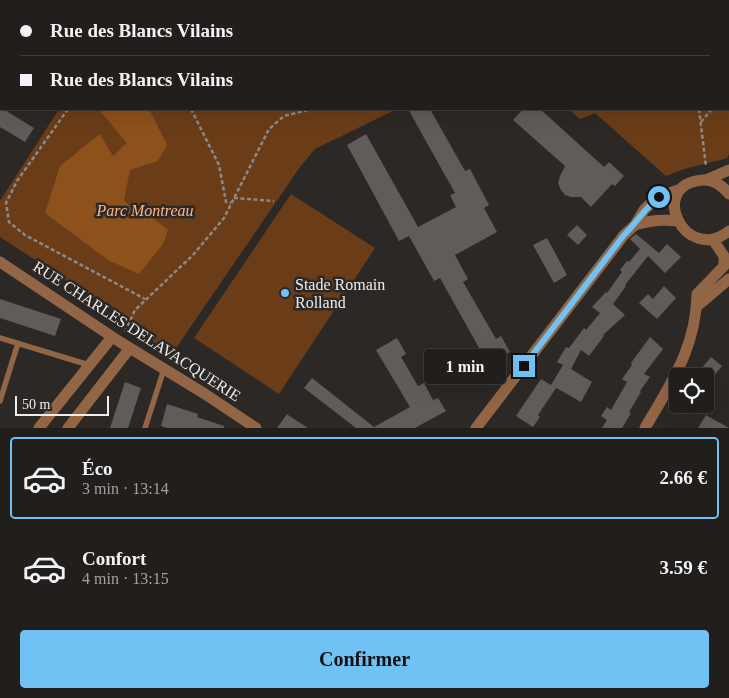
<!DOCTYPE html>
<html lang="fr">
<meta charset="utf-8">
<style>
:root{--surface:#211e1c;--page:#292725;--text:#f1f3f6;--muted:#a2a2a3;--line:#3e3c3b;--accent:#70c2f4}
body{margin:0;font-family:Georgia,serif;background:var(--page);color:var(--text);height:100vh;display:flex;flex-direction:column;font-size:19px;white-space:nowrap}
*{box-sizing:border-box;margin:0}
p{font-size:16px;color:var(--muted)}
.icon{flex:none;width:28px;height:28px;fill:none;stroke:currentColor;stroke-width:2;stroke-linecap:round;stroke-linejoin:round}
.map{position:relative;height:428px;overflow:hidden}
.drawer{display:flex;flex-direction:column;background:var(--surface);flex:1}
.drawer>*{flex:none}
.guide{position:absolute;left:0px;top:0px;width:730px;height:110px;box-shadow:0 5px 20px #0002,0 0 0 1px var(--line);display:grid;align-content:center;height:110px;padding:0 20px;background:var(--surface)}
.controls{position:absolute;left:669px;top:368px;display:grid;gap:10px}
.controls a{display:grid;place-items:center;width:45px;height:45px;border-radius:5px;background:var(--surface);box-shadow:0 5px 20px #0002,0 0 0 1px var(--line);font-size:25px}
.scale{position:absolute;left:15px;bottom:12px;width:94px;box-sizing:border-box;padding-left:5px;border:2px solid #efedeb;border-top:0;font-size:14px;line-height:18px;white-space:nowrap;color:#efedeb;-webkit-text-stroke:4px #2c2826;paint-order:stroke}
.end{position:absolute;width:22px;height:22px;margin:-11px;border:6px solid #70c2f4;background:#111;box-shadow:0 0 0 2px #111}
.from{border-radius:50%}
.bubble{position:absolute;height:35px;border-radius:5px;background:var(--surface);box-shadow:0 5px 20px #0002,0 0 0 1px var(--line);font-size:16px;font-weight:600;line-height:35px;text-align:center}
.guide b{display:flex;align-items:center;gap:18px;height:48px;font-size:19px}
.guide b+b{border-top:1px solid var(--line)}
.guide i{width:12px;height:12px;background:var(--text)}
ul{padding:9px 0 0;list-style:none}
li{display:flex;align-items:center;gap:15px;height:82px;margin:0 10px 8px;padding:0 10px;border:2px solid transparent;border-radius:5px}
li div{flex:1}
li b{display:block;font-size:19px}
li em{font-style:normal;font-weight:600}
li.active{border-color:var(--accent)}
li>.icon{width:45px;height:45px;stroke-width:1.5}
.button{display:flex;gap:10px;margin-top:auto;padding:10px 20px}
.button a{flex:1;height:58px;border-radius:5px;background:var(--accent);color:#111;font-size:20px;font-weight:600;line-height:58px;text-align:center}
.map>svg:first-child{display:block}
</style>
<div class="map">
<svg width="729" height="428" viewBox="0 0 729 428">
<rect width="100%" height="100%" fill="#2c2826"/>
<!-- green -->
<path fill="#6a3d18" d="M128,0H729V154L727,158C707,164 685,167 666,176L595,113L580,119L568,109H729V1H127Z
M59,109H397L315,149L300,167L170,357L155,345L150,335L0,237V201Z
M291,194L375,248L279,394L194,338Z"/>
<!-- water -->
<path fill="#8d511b" d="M105,109H149L167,145L158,161L130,170L124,200L129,206L153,218L168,230L163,244L139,274L108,260L45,213L60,166L100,134L113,156L127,143L101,112Z"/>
<!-- building -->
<path fill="#615c59" d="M0,107L34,128L25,142L0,127Z
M408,109H430L465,171L470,169L489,205L484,208L497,232L455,255L468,279L463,282L496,339L501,336L510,352L488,364L440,278L434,281L409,236L399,241L347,145L366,134L418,227L456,207L450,195L455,193Z
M523,109H540L604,167L609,162L624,176L615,186L612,184L591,207L581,197H571L565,195L561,190L558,183L560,176L565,166L513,120Z
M577,225L587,235L578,245L567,235Z
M636,234L659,253L667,244L681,257L665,273L648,256L625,285L626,286L613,304L625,315L603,335L604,336L589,356L581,350L571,369L592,382L581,402L551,385L563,365L557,362L566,347L569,348L584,328L586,330L600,313L592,307L606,292L607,293L622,272L620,270L627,261L629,262L640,249L630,239Z
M547,238L567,275L554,283L533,245Z
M664,286L676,298L657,319L639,303L648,294L653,299Z
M0,299L61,319L55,336L0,318Z
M650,337L663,349L644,374L650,377L640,391L641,392L629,412L631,413L622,428H602L607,420L601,416L607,407L611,410L627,382L622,379L632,365L631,363Z
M397,338L406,354L401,357L418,386L424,383L433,400L438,398L446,411L415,428H356L304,388L312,378L374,427L410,407L376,350Z
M711,357L722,366L705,386V374L700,370Z
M541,379L556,388L538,415L540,417L533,427L516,416Z
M125,382L141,388L128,428H110Z
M167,404L198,414L197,417L224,426V428H167L161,426Z
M287,414L288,415L308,428H277Z
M706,415L729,428H698Z"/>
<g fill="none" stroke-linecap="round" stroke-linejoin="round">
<!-- path -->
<path stroke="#8c8987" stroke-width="2.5" stroke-dasharray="4 2.5" stroke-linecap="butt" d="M605,0L607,1
M152,1L153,0
M368,1L370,0
M697,1V0
M729,33V34
M729,79V78
M68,109L17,181L6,203L9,222L25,235L145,299
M191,109L219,165L226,202L231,203
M699,109L706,167
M701,122L712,109
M234,198L274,201
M125,332L135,310L193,255L224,218L269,129L284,116L312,109"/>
<!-- service -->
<path stroke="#926645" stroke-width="5.5" d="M0,338L89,365
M0,401L18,343
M145,428L164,369"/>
<!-- minor -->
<path stroke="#926645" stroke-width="11" d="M48,1L49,0
M0,79L1,77
M708,179L729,170
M729,194C723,186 713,179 703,180C646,184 685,266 729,231
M635,225C650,220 662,219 678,221
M713,240L724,256V266
M0,262L120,342L205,394L256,428
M696,307L729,279
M39,428L112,337
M68,428L130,348
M476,428L624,235L635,225L644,210L650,204L659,197L681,189
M645,428C671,383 696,348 697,294L724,266"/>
</g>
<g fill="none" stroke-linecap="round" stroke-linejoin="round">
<!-- route -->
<path stroke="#70c2f4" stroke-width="6" d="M524,366L624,235C637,222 644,209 659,197"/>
</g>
<!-- markers -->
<circle fill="#70c2f4" stroke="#2c2826" stroke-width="2" cx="285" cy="293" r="5"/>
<g text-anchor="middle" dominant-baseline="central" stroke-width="5" stroke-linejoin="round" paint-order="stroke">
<!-- park labels -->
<g font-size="16" font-style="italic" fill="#feb781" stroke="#2c2826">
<text x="145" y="210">Parc Montreau</text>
</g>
<!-- poi labels -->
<g font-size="16" fill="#efedeb" stroke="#2c2826" text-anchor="start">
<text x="295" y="284">Stade Romain<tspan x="295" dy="18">Rolland</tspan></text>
</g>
<!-- street labels -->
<g font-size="16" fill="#efedeb" stroke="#2c2826">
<text transform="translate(137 331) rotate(33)">RUE CHARLES DELAVACQUERIE</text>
</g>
</g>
</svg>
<div class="controls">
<a><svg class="icon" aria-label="locate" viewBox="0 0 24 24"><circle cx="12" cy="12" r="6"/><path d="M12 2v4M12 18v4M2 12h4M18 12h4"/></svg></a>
</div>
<div class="scale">50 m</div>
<i class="end from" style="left:659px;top:197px"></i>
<i class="end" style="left:524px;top:366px"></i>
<div class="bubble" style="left:424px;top:349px;width:82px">1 min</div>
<div class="guide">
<b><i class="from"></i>Rue des Blancs Vilains</b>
<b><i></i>Rue des Blancs Vilains</b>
</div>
</div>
<section class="drawer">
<ul>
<li class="active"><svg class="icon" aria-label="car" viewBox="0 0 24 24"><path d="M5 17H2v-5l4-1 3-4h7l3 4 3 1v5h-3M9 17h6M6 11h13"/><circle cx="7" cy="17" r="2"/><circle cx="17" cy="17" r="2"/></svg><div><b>Éco</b><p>3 min · 13:14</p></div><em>2.66 €</em></li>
<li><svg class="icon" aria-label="car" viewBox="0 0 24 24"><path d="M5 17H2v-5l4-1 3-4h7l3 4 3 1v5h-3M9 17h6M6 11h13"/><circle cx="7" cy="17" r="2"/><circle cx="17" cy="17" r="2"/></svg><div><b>Confort</b><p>4 min · 13:15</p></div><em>3.59 €</em></li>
</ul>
<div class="button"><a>Confirmer</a></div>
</section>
